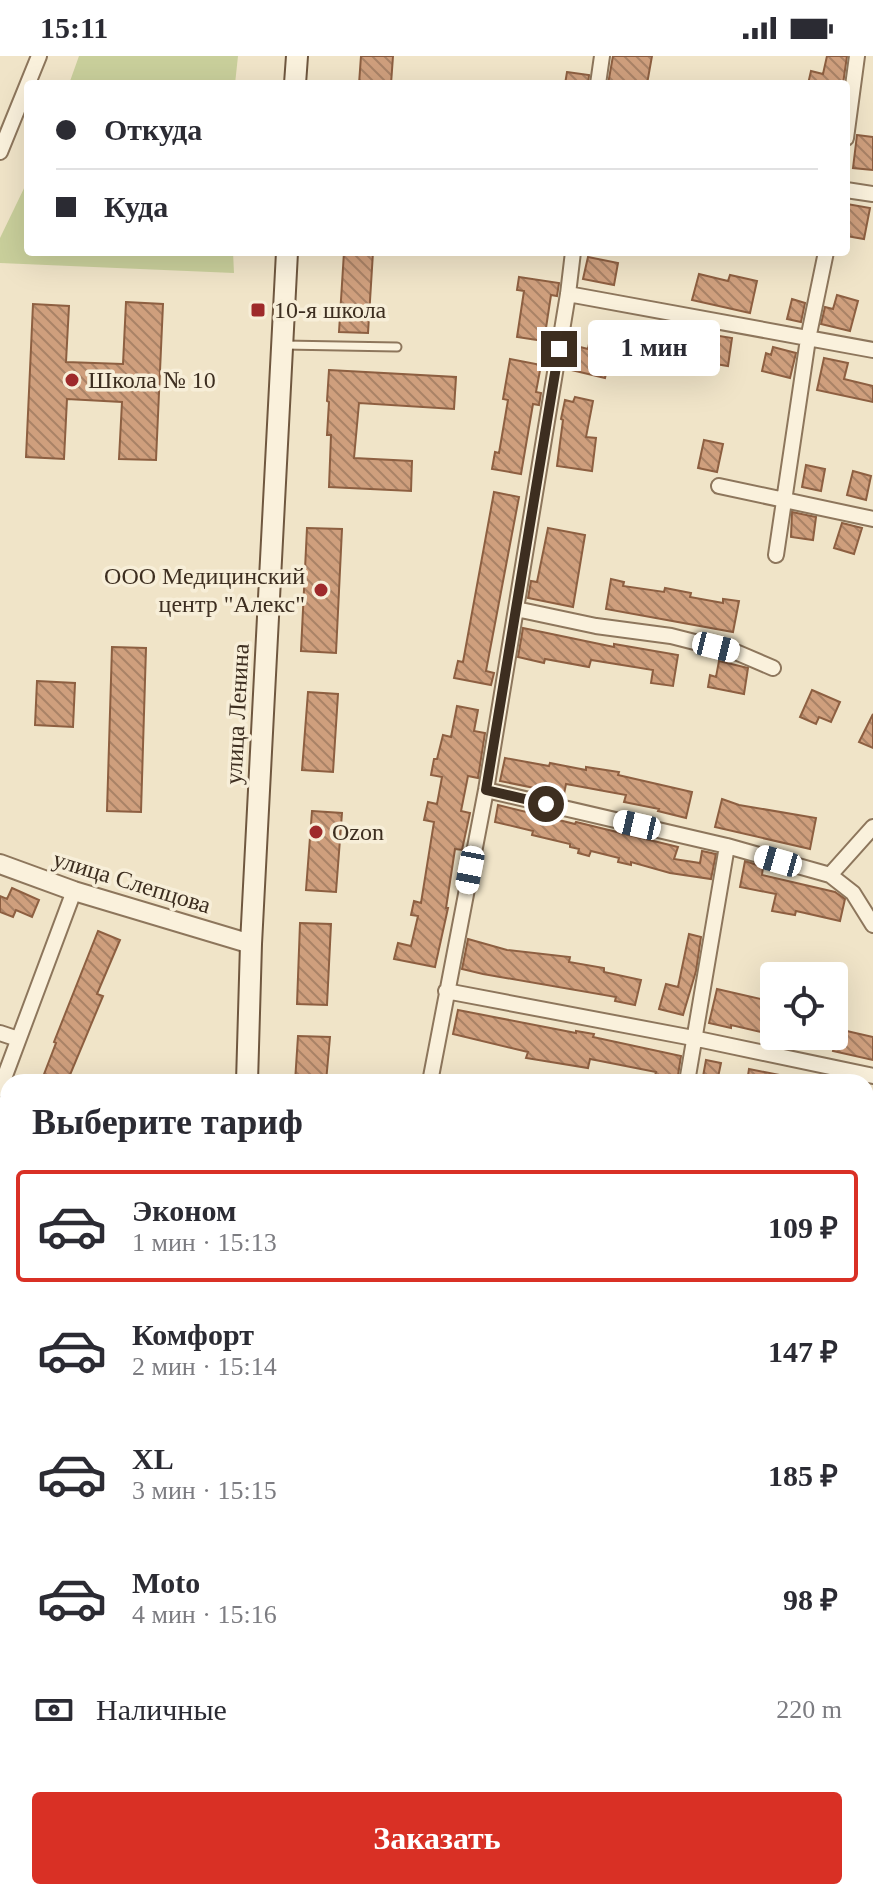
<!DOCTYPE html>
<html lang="ru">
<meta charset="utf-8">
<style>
:root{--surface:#fff;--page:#f7f7f7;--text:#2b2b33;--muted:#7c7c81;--line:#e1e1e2;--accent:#d93025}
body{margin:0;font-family:"Times New Roman",serif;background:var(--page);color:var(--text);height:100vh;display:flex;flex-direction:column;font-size:30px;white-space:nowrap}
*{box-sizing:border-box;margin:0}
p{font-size:26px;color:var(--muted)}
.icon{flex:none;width:44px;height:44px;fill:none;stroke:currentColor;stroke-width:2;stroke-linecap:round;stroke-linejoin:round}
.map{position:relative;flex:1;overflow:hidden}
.drawer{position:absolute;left:0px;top:1018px;width:874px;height:826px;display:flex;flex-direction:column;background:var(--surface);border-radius:24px 24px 0 0;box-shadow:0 8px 32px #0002}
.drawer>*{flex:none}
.guide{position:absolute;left:24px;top:24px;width:826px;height:176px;border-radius:8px;box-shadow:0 8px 32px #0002;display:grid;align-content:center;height:176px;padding:0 32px;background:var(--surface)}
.fabs{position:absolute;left:760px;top:906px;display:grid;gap:16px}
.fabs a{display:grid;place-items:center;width:88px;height:88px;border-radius:8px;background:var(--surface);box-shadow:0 8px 32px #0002;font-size:40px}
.end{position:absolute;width:36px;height:36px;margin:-18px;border:10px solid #3d2e20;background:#fff;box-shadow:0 0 0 4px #fff}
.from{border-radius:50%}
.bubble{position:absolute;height:56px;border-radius:8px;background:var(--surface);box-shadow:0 8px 32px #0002;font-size:26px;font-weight:600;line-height:56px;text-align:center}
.car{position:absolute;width:24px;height:48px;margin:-24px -12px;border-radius:10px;box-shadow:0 0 6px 2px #0007;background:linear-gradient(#fff 24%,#345 0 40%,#fff 0 76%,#345 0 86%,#fff 0)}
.guide b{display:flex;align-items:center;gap:28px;height:76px;font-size:30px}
.guide b+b{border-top:2px solid var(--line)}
.guide i{width:20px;height:20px;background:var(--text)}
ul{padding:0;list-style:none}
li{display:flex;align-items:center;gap:24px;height:112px;margin:0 16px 12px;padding:0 16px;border:4px solid transparent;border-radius:8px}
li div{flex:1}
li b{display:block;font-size:30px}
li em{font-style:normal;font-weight:600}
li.selected{border-color:var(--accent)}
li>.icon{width:72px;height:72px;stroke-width:1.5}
h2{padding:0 32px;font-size:36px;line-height:96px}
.pay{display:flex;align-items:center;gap:20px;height:88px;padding:0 32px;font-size:30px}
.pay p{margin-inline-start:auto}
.button{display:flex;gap:16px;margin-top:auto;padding:16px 32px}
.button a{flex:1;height:92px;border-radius:8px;background:var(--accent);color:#fff;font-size:32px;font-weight:600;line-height:92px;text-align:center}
.status{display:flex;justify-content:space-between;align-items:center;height:56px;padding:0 40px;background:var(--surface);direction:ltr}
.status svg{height:22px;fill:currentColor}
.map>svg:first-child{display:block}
</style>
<div class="status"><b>15:11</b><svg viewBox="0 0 49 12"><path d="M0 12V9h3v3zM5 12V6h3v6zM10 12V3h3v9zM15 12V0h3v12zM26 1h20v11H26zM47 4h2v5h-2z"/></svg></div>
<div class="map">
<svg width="873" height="1843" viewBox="0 0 873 1843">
<defs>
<pattern id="wetland-marsh" width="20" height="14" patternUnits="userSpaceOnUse" patternTransform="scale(2)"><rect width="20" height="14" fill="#c9cf9b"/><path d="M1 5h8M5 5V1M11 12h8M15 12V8" fill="none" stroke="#aeb285"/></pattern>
<pattern id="building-back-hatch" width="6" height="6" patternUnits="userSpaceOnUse" patternTransform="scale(2)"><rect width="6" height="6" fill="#cf9f7d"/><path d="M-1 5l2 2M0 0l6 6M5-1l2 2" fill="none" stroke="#a98266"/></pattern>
</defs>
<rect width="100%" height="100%" fill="#f0e4c8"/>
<!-- wetland -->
<path fill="url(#wetland-marsh)" d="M0,1506L8,1507V1656L0,1654Z"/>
<!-- park -->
<path fill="#c9cf9b" d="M79,0H238L235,28H69Z
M28,124V196H233L234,217L0,207V182Z"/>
<!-- building -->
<path fill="url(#building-back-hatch)" stroke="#8d5f41" stroke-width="2" d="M361,0H393L391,28H359Z
M613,0H652L647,28H608Z
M827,0H847L843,28H808L811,15L823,18Z
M567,16L589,19L588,28H565Z
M857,79L873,81V114L853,112Z
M847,148L870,152L864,183L846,180Z
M344,196H373L368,277L339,276Z
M588,201L618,207L614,229L583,223Z
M699,218L728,225L730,219L757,225L750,257L692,244Z
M519,221L559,227L557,240L551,239L544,285L517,281L524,235L517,234Z
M837,239L858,245L850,275L821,268L825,251L833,253Z
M792,243L805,247L801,266L787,263Z
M126,246L163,248L156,404L119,403L122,346L67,343L64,403L26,401L33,248L69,250L66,306L123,308Z
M707,278L732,282L728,310L703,306Z
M590,283L613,288L605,322L567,313L572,289L588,293Z
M773,291L796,297L790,322L762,315L766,297L771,299Z
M824,302L848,307L844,323L873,330V346L817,334Z
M510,303L541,309L536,336L541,337L539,349L533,348L521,418L492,413L495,396L499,397L508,344L503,343Z
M329,314L456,321L454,353L359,347L354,402L412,405L411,435L329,431L331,379H327L329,346L327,345Z
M575,341L593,345L586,381L596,382L592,415L557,410L563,364L561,363L565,344L573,346Z
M704,384L723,388L717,416L698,412Z
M806,409L825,413L821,435L802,431Z
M853,415L871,420L866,444L847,439Z
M494,436L519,441L486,615L494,617L491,629L454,622L458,605L463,606Z
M792,456L816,461L813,484L791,481Z
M842,467L862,472L854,498L834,492Z
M307,472L342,473L336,597L301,595Z
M548,472L585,479L573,551L528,542L531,525L537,526Z
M611,523L624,526L623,530L664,536L665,532L691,537L690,541L723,547V543L739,545L733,576L606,553Z
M523,572L614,591V588L678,599L673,630L651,627L653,614L591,604L589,611L545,603L544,607L518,601Z
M112,591L146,592L141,756L107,755Z
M719,605L748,612L744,638L708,631L710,619L716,621Z
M37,625L75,627L73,671L35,669Z
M812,634L840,646L831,666L819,661L816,668L800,661Z
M308,636L338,638L333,716L302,714Z
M457,650L478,654L474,675L485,677L478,722L468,720L461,755L470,757L462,794L455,793L446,852H448L435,911L394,903L398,887L411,890L418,860L411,859L414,845L421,847L434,766L424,764L428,746L437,748L442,721L431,719L434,703H437L443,679L451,681Z
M873,658V692L859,686Z
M505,702L549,710L550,707L586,714V711L619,716L618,719L692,736L686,762L658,755L659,753L624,746L626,739L566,728L564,738L500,725Z
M722,743L739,749L816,762L810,793L715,771Z
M498,749L575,768L576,766L678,791L674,803L700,807L702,795L716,798L711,823L670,817L631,806V809L618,806L619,802L591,795L589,800L578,797L579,793L570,791V788L532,779L533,775L495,766Z
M312,755L342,757L336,836L306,834Z
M745,805L763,811L762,819L835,836L845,843L840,865L796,855L795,859L772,855L776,838L740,831Z
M12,832L39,844L32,861L16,854L13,861L0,856V840L7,843Z
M300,867L331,868L327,949L297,948Z
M98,875L120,884L97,938L103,940L67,1026H41L56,987L54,986Z
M689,878L701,881L696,915L683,959L659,953L666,928L678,931Z
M468,883L507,894L570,901L569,906L604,912V916L641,924L635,949L615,945L616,941L483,918L462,913Z
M717,933L774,946V979L731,969V972L709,967Z
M458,954L576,977V975L594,978L593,981L681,1000L677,1026L654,1023L656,1016L590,1003L588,1012L526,1002L528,996L453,978Z
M838,973L873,981V1004L833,995L834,991L807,986V980H836Z
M298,980L330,981L326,1026H295Z
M706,1004L721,1007L717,1026H702Z
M749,1013L785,1020V1026H747Z"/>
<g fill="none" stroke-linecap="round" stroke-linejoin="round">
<!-- service casing -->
<g stroke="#8d765c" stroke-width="11">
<path id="service" d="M284,289L397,291"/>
</g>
<!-- minor casing -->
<g stroke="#8d765c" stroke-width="18">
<path id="minor" d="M598,28L602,0
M846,82L857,0
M0,96L39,0
M846,134L873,138
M568,238L873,294
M719,430L873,463
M776,499L808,283L826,196
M516,553L596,570L671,580L738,597L773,612
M486,734L727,790L830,819
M873,771L830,819L853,837L873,869
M446,935L693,982L873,1020
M0,977L18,983
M430,1026L486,734L568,238L573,196
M687,1026L727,790
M0,1033L74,835
M866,1119L873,1101
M0,1294L8,1295
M0,1742L8,1727
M425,1836L431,1843
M732,1836L742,1840"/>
</g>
<!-- tertiary casing -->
<g stroke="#8d765c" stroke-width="22">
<path id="tertiary" d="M0,808L74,835L251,888"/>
</g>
<!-- secondary casing -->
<g stroke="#6f573f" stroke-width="24">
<path id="secondary" d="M295,28L297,0
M247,1026L251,888L287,196
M229,1836V1843"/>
</g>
<!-- service -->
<use href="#service" stroke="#faf1dc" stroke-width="7"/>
<!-- minor -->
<use href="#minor" stroke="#faf1dc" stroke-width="14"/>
<!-- tertiary -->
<use href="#tertiary" stroke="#faf1dc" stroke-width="18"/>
<!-- secondary -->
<use href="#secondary" stroke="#faf1dc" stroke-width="20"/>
</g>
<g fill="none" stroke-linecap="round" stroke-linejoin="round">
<!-- route -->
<path stroke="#3d2e20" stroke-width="10" d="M546,748L486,734L559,293"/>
</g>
<!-- markers -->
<g fill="#9e2a2b" stroke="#f7eed8" stroke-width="3">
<rect x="250" y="246" width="16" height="16" rx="4"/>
<circle cx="72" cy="324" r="8"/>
<circle cx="321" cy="534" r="8"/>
<circle cx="316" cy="776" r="8"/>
</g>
<g text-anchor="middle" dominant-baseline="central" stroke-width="7" stroke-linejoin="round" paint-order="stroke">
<!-- poi labels -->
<g font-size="24" fill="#3d2e20" stroke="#f7eed8" text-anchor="start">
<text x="274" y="254">10-я школа</text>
<text x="88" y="324">Школа № 10</text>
<text x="305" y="520" text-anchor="end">ООО Медицинский<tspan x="305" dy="28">центр "Алекс"</tspan></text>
<text x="332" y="776">Ozon</text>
</g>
<!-- street labels -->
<g font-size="24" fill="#3d2e20" stroke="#f7eed8">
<text transform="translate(237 658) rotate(-87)">улица Ленина</text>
<text transform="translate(132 826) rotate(17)">улица Слепцова</text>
</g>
</g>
</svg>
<div class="fabs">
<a><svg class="icon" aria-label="locate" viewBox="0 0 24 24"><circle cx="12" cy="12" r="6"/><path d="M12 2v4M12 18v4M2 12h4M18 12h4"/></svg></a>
</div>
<i class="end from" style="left:546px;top:748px"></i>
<i class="end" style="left:559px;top:293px"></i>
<div class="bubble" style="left:588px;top:264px;width:132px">1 мин</div>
<i class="car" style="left:716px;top:591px;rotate:104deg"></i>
<i class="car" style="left:637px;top:769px;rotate:283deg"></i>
<i class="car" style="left:778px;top:805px;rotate:286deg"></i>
<i class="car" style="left:470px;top:814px;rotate:191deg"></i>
<div class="guide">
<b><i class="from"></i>Откуда</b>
<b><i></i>Куда</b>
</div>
<section class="drawer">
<h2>Выберите тариф</h2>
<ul>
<li class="selected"><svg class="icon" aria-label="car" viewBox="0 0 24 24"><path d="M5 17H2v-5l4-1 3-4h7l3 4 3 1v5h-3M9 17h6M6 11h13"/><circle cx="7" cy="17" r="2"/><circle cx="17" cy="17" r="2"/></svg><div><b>Эконом</b><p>1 мин · 15:13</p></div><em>109 ₽</em></li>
<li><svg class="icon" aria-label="car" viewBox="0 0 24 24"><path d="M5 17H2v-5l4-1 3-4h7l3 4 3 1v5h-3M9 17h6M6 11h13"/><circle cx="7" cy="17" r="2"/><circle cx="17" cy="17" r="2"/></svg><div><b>Комфорт</b><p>2 мин · 15:14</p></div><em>147 ₽</em></li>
<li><svg class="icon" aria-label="car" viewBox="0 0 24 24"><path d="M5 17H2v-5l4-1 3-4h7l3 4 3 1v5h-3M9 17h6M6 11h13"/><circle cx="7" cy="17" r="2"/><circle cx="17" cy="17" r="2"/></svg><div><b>XL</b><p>3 мин · 15:15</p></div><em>185 ₽</em></li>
<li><svg class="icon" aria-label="car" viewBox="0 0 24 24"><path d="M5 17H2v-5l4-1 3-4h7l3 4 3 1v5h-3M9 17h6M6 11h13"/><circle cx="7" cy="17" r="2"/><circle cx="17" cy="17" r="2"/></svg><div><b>Moto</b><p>4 мин · 15:16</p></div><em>98 ₽</em></li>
</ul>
<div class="pay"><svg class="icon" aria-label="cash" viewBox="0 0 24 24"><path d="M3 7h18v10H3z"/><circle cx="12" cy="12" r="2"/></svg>Наличные<p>220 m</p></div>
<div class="button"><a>Заказать</a></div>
</section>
</div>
